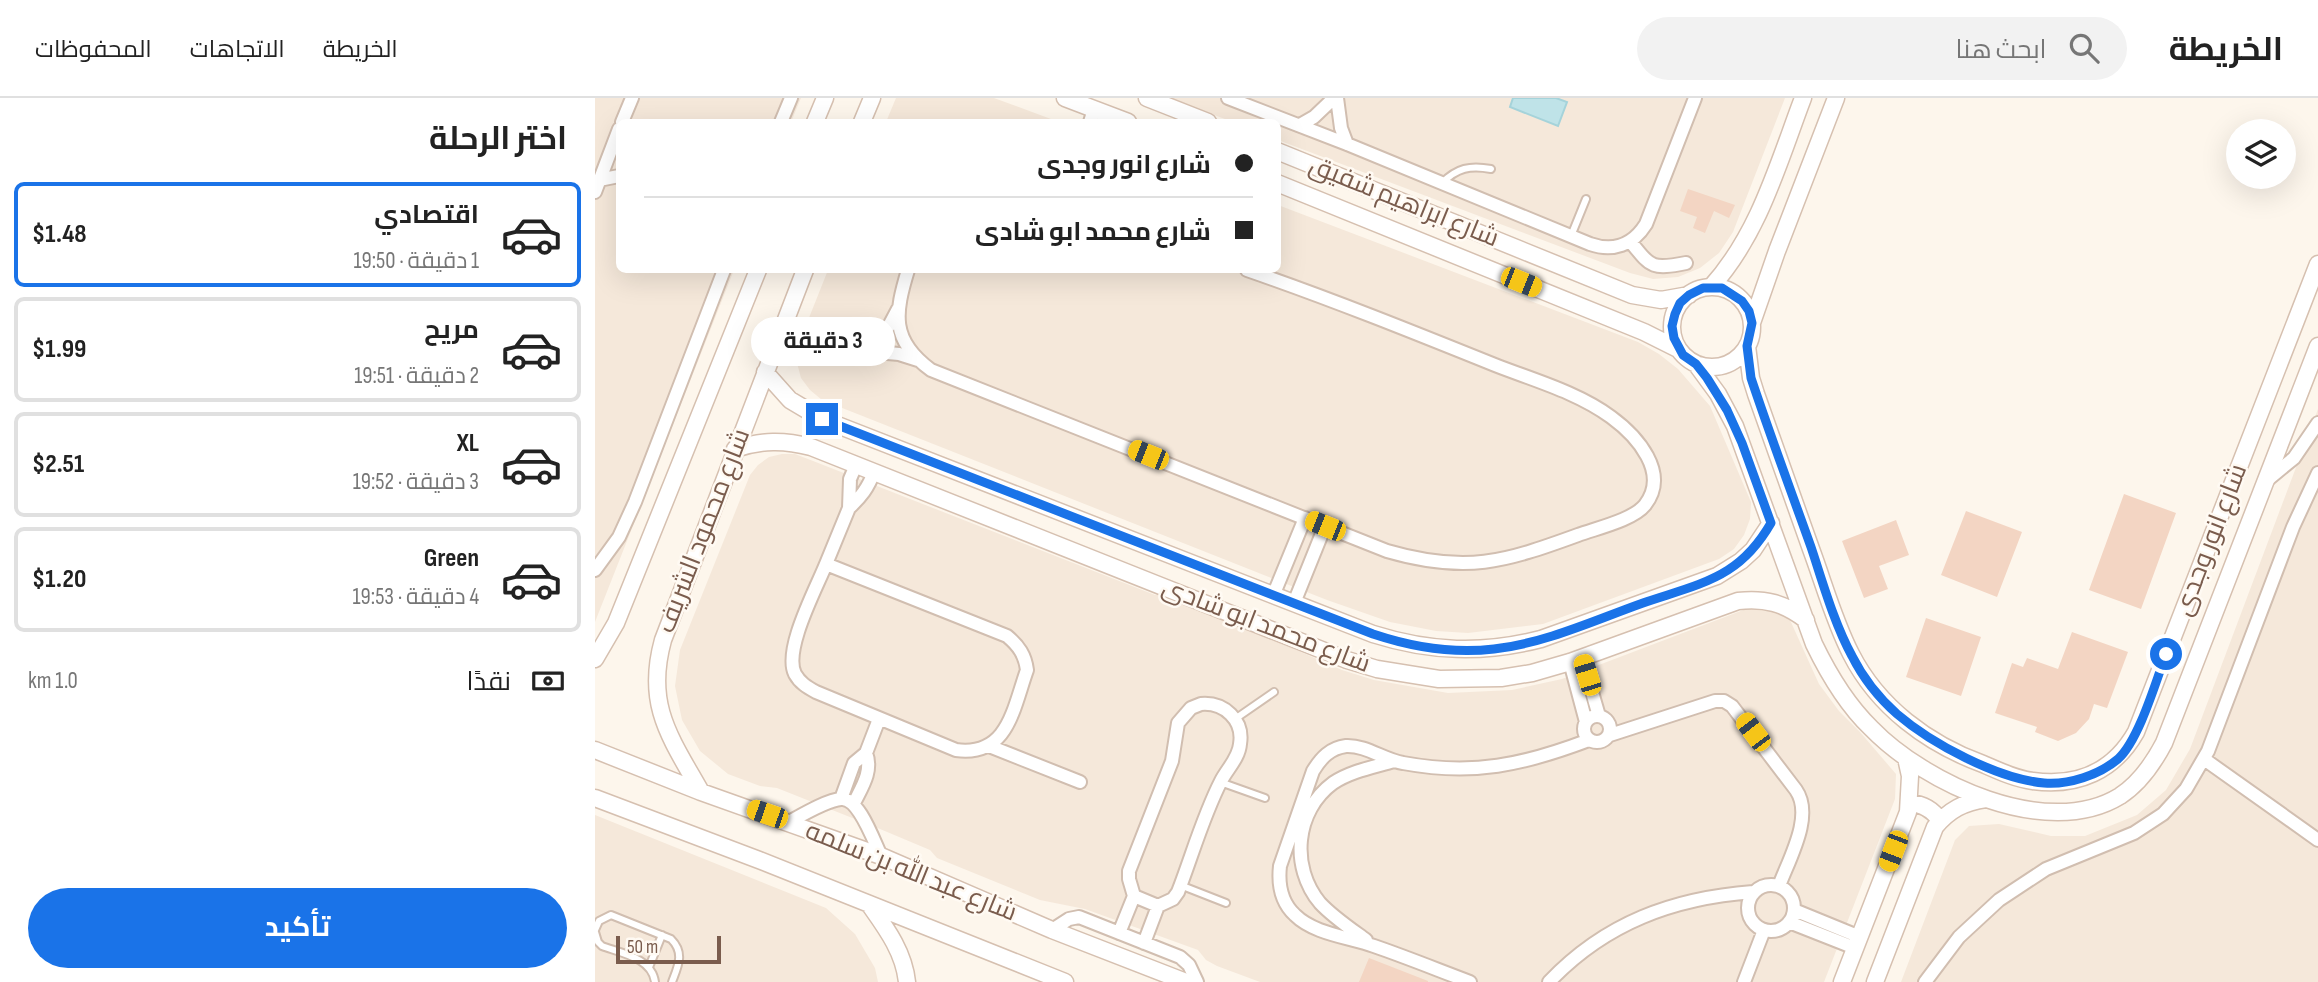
<!DOCTYPE html>
<html lang="ar">
<meta charset="utf-8">
<style>
:root{--surface:#fff;--page:#f2f2f2;--text:#222;--muted:#767676;--line:#e0e0e0;--accent:#1a73e8}
body{margin:0;font-family:"Sofia Sans Condensed",Cairo,sans-serif;background:var(--page);color:var(--text);direction:rtl;height:100vh;display:flex;flex-direction:column;font-size:26px;white-space:nowrap}
*{box-sizing:border-box;margin:0}
p{font-size:23px;color:var(--muted)}
.icon{flex:none;width:38px;height:38px;fill:none;stroke:currentColor;stroke-width:2;stroke-linecap:round;stroke-linejoin:round}
.map{position:relative;flex:1;overflow:hidden;direction:ltr}
.details{display:flex;flex-direction:column;background:var(--surface);width:595px}
.details>*{flex:none}
.banner{position:absolute;left:21px;top:21px;width:665px;height:154px;border-radius:10px;box-shadow:0 7px 28px #0002;direction:rtl;display:grid;align-content:center;height:154px;padding:0 28px;background:var(--surface)}
.tools{position:absolute;left:1631px;top:21px;display:grid;gap:14px}
.tools a{display:grid;place-items:center;width:70px;height:70px;border-radius:50%;background:var(--surface);box-shadow:0 7px 28px #0002;font-size:35px}
.scale{position:absolute;left:21px;bottom:18px;width:105px;box-sizing:border-box;padding-left:7px;border:4px solid #7a5c4d;border-top:0;font-size:19px;line-height:24px;white-space:nowrap;color:#7a5c4d;-webkit-text-stroke:5px #fffaf3;paint-order:stroke}
.end{position:absolute;width:32px;height:32px;margin:-16px;border:9px solid #1a73e8;background:#fff;box-shadow:0 0 0 4px #fff}
.from{border-radius:50%}
.bubble{position:absolute;height:49px;border-radius:24px;background:var(--surface);box-shadow:0 7px 28px #0002;font-size:23px;font-weight:700;line-height:49px;text-align:center;direction:rtl}
.car{position:absolute;width:21px;height:42px;margin:-21px -10px;border-radius:9px;box-shadow:0 0 5px 2px #0007;background:linear-gradient(#f5c518 24%,#345 0 40%,#f5c518 0 76%,#345 0 86%,#f5c518 0)}
.banner b{display:flex;align-items:center;gap:24px;height:66px;font-size:26px}
.banner b+b{border-top:2px solid var(--line)}
.banner i{width:18px;height:18px;background:var(--text)}
ul{padding:0;list-style:none}
li{display:flex;align-items:center;gap:21px;height:105px;margin:0 14px 10px;padding:0 14px;border:4px solid var(--line);border-radius:10px}
li div{flex:1}
li b{display:block;font-size:26px}
li em{font-style:normal;font-weight:700}
li.current{border-color:var(--accent)}
li>.icon{width:63px;height:63px;stroke-width:1.5}
h2{padding:0 28px;font-size:32px;line-height:84px}
.pay{display:flex;align-items:center;gap:18px;height:77px;padding:0 28px;font-size:26px}
.pay p{margin-inline-start:auto}
.button{display:flex;gap:14px;margin-top:auto;padding:14px 28px}
.button a{flex:1;height:80px;border-radius:42px;background:var(--accent);color:#fff;font-size:28px;font-weight:700;line-height:80px;text-align:center}
header{display:flex;align-items:center;gap:42px;box-sizing:border-box;height:98px;padding:0 35px;background:var(--surface);border-bottom:2px solid var(--line)}
header strong{font-size:33px}
nav{display:flex;gap:38px;margin-inline-start:auto;font-size:24px}
.search{width:490px;height:63px;background:var(--page);display:flex;align-items:center;gap:18px;box-sizing:border-box;padding:0 24px;border-radius:38px;color:var(--muted);font-size:26px}
main{display:flex;flex:1;min-height:0}
.map>svg:first-child{display:block}
</style>
<header>
<strong>الخريطة</strong>
<div class="search"><svg class="icon" aria-label="search" viewBox="0 0 24 24"><circle cx="10" cy="10" r="6"/><path d="M15 15l6 6"/></svg>ابحث هنا</div>
<nav><a>الخريطة</a><a>الاتجاهات</a><a>المحفوظات</a></nav>
</header>
<main>
<div class="map">
<svg width="1723" height="884" viewBox="0 0 1723 884">
<rect width="100%" height="100%" fill="#fdf6ec"/>
<!-- residential -->
<path fill="#f5e8da" d="M0,0H206L196,24H24V172H139L0,524Z
M301,0H399L464,24H291Z
M573,0H1190L1138,134L1124,155L1105,170L1083,179L1058,181L1035,175L683,42L682,24H638Z
M683,107L1043,244L1064,256L1083,271L1115,308L1156,404L1155,421L1149,437L1139,451L1124,461L948,526L873,535L841,533L795,524L732,502L227,302L215,292L206,280L202,265V250L233,172H682Z
M1723,311V884H1306L1360,742L1374,728L1404,726L1456,738H1490L1542,717L1571,692L1595,651Z
M187,356H200L213,361L560,497L571,495L747,572L779,582L853,595L917,592L967,581L1151,511L1173,509L1195,522L1224,586L1244,613L1265,634L1301,676L1300,701L1229,884H665L622,868L611,862L603,852L490,811L445,802L342,760L335,752L285,731L182,690L165,688L133,676L105,653L87,622L80,588L85,552L155,377L163,367L174,359Z
M0,717L231,810L260,836L280,870L283,884H0Z"/>
<!-- water -->
<path fill="#bfe3e8" stroke="#a5d3da" stroke-width="2" d="M918,0H961L972,4L963,28L915,9Z"/>
<!-- building -->
<path fill="#f3d5c3" d="M1093,91L1140,107L1134,120L1119,113L1110,135L1098,130L1102,119L1085,113Z
M1529,396L1581,415L1546,511L1494,492Z
M1371,413L1427,434L1402,499L1346,477Z
M1301,422L1314,457L1284,468L1293,491L1269,500L1247,443Z
M1331,520L1386,539L1366,598L1311,579Z
M1477,534L1533,554L1512,610L1499,606L1494,621L1481,635L1463,643L1440,634L1442,629L1400,615L1417,565L1428,569L1432,560L1463,571Z
M774,860L833,883V884H764Z"/>
<g fill="none" stroke-linecap="round" stroke-linejoin="round">
<!-- lane casing -->
<g stroke="#d1beb0" stroke-width="10">
<path id="lane" d="M847,85C862,70 875,67 896,71
M976,138L991,101
M640,621L679,594
M625,684L670,700
M585,787L631,805
M0,832L4,823L16,817L76,841C90,855 83,868 77,884
M0,834L3,844L7,848C26,855 57,860 60,884
M54,869L67,837"/>
</g>
<!-- street casing -->
<g stroke="#d1beb0" stroke-width="16">
<path id="street" d="M633,0L752,46L995,146C1018,154 1038,147 1051,126L1100,0
M742,0L746,30L752,46
M27,24L37,0
M186,24L196,0
M495,24L499,11
M705,27L719,19L739,0
M4,82L24,78
M0,94L24,31
M1035,143C1056,169 1056,172 1091,165
M313,172C300,215 295,242 336,272L792,453C871,476 909,464 983,437C1002,430 1038,422 1050,407C1075,375 1042,338 1016,319C982,294 938,282 900,267C818,234 736,201 652,172
M303,211L294,228L278,244V251L281,254L304,256L323,262
M1671,383L1699,360L1723,325
M254,410C266,399 273,390 279,374
M231,466L412,538C424,548 430,557 432,572C418,611 413,659 361,652L221,594C212,589 205,585 200,576C188,552 221,491 231,466Z
M231,466L254,410L255,381L261,367
M0,472L24,439L40,404L129,172
M678,498L710,420
M699,505L730,428
M987,560L1004,618
M975,564L991,624
M606,606C629,604 649,622 645,646C644,660 632,671 626,683C608,718 597,758 583,794L578,801L563,808L539,798L534,781V773L577,663L583,625L596,610Z
M989 631a13 13 0 1 1 26 0a13 13 0 1 1-26 0Z
M1015,637L1120,603H1129L1137,608L1201,692C1219,718 1194,761 1184,788
M394,648L485,684
M1609,661L1723,742
M246,701L259,665L271,655L284,621
M259,705C267,689 278,673 271,655
M194,724C207,717 232,702 246,701C264,699 279,744 286,758
M1153 810a23 23 0 1 1 46 0a23 23 0 1 1-46 0Z
M1199,812L1265,839
M1194,824L1260,850
M457,832L474,821L484,819L585,859L594,867L602,884
M524,835L539,798
M771,842C756,831 738,819 725,805C695,769 700,713 738,685C756,673 779,669 799,663
M549,845L563,808
M875,884C843,872 811,859 779,848C754,839 719,836 700,817C686,804 683,786 685,768L718,673C726,660 735,650 751,648C771,647 789,662 808,665C878,678 928,667 994,642
M954,884C1010,825 1078,800 1158,794
M1149,884L1169,832
M1330,884L1364,839L1404,802L1451,771L1539,735L1568,716L1591,691L1613,653L1698,429L1723,375"/>
</g>
<!-- secondary casing -->
<g stroke="#d6c0b0" stroke-width="19">
<path id="secondary" d="M470,0L533,24
M552,0L613,24
M220,24L230,0
M267,24L277,0
M682,53L1037,197L1066,202L1094,197
M682,85L1049,234L1083,251
M1116,189C1164,136 1183,66 1208,0
M1077 229a40 40 0 1 1 80 0a40 40 0 1 1-80 0Z
M1157,225L1182,153L1241,0
M1152,248L1156,280L1161,296C1179,348 1198,399 1216,451C1229,486 1239,523 1256,556C1283,609 1333,646 1388,666C1404,673 1421,681 1438,683C1483,689 1519,673 1541,634L1723,166
M1101,266L1123,296L1140,328L1219,546C1234,577 1251,606 1276,630C1329,685 1452,743 1525,698C1545,685 1558,666 1569,645L1723,248
M170,274L195,302L227,321L778,536C835,554 888,556 946,541L1122,478L1146,463L1158,452L1176,425
M140,351C167,342 189,342 216,349L752,562L782,571L844,581L906,580L937,575L975,564L1143,503C1170,500 1189,505 1211,522
M0,561L21,525L163,172
M0,652L106,694L286,758L457,832L591,884
M106,694C75,639 50,607 68,542L210,172
M0,700L164,762L470,884
M1314,705C1328,706 1338,711 1345,723
M274,806C291,830 309,854 312,884
M1247,884L1313,714L1315,678L1311,660
M1280,884L1340,729C1354,712 1369,704 1391,701"/>
</g>
<!-- lane -->
<use href="#lane" stroke="#fff" stroke-width="6"/>
<!-- street -->
<use href="#street" stroke="#fff" stroke-width="12"/>
<!-- secondary -->
<use href="#secondary" stroke="#fff" stroke-width="16"/>
</g>
<g fill="none" stroke-linecap="round" stroke-linejoin="round">
<!-- route -->
<path stroke="#1a73e8" stroke-width="9" d="M227,321L778,536C817,549 858,556 899,551C951,545 1000,522 1048,505C1076,495 1108,488 1133,472C1152,460 1165,444 1176,425L1147,345L1132,312L1112,280L1101,266L1088,257L1079,240L1077,228L1080,216L1085,205L1094,197L1108,190H1127L1147,203L1154,213L1157,225L1152,248L1156,280C1175,337 1196,393 1216,449C1228,485 1239,525 1257,558C1268,580 1284,600 1302,616C1337,646 1403,681 1449,685C1474,687 1504,677 1523,661C1544,642 1561,583 1571,556"/>
</g>
<g text-anchor="middle" dominant-baseline="central" stroke-width="5" stroke-linejoin="round" paint-order="stroke">
<!-- street labels -->
<g font-size="26" fill="#7a5c4d" stroke="#fffaf3">
<text transform="translate(809 104) rotate(22)">شارع ابراهيم شفيق</text>
<text transform="translate(109 433) rotate(-69)">شارع محمود الشريف</text>
<text transform="translate(1616 442) rotate(-69)">شارع انور وجدى</text>
<text transform="translate(671 528) rotate(21)">شارع محمد ابو شادى</text>
<text transform="translate(316 774) rotate(22)">شارع عبد الله بن سلمه</text>
</g>
</g>
</svg>
<div class="tools">
<a><svg class="icon" aria-label="layers" viewBox="0 0 24 24"><path d="M12 4l9 5-9 5-9-5zM3 14l9 5 9-5"/></svg></a>
</div>
<div class="scale">50 m</div>
<i class="end from" style="left:1571px;top:556px"></i>
<i class="end" style="left:227px;top:321px"></i>
<div class="bubble" style="left:156px;top:219px;width:144px">3 دقيقة</div>
<i class="car" style="left:926px;top:184px;rotate:112deg"></i>
<i class="car" style="left:553px;top:357px;rotate:292deg"></i>
<i class="car" style="left:730px;top:428px;rotate:292deg"></i>
<i class="car" style="left:992px;top:577px;rotate:343deg"></i>
<i class="car" style="left:1158px;top:634px;rotate:323deg"></i>
<i class="car" style="left:172px;top:716px;rotate:289deg"></i>
<i class="car" style="left:1298px;top:753px;rotate:201deg"></i>
<div class="banner">
<b><i class="from"></i>شارع انور وجدى</b>
<b><i></i>شارع محمد ابو شادى</b>
</div>
</div>
<section class="details">
<h2>اختر الرحلة</h2>
<ul>
<li class="current"><svg class="icon" aria-label="car" viewBox="0 0 24 24"><path d="M5 17H2v-5l4-1 3-4h7l3 4 3 1v5h-3M9 17h6M6 11h13"/><circle cx="7" cy="17" r="2"/><circle cx="17" cy="17" r="2"/></svg><div><b>اقتصادي</b><p>1 دقيقة · 19:50</p></div><em>$1.48</em></li>
<li><svg class="icon" aria-label="car" viewBox="0 0 24 24"><path d="M5 17H2v-5l4-1 3-4h7l3 4 3 1v5h-3M9 17h6M6 11h13"/><circle cx="7" cy="17" r="2"/><circle cx="17" cy="17" r="2"/></svg><div><b>مريح</b><p>2 دقيقة · 19:51</p></div><em>$1.99</em></li>
<li><svg class="icon" aria-label="car" viewBox="0 0 24 24"><path d="M5 17H2v-5l4-1 3-4h7l3 4 3 1v5h-3M9 17h6M6 11h13"/><circle cx="7" cy="17" r="2"/><circle cx="17" cy="17" r="2"/></svg><div><b>XL</b><p>3 دقيقة · 19:52</p></div><em>$2.51</em></li>
<li><svg class="icon" aria-label="car" viewBox="0 0 24 24"><path d="M5 17H2v-5l4-1 3-4h7l3 4 3 1v5h-3M9 17h6M6 11h13"/><circle cx="7" cy="17" r="2"/><circle cx="17" cy="17" r="2"/></svg><div><b>Green</b><p>4 دقيقة · 19:53</p></div><em>$1.20</em></li>
</ul>
<div class="pay"><svg class="icon" aria-label="cash" viewBox="0 0 24 24"><path d="M3 7h18v10H3z"/><circle cx="12" cy="12" r="2"/></svg>نقدًا<p>1.0 km</p></div>
<div class="button"><a>تأكيد</a></div>
</section>
</main>
